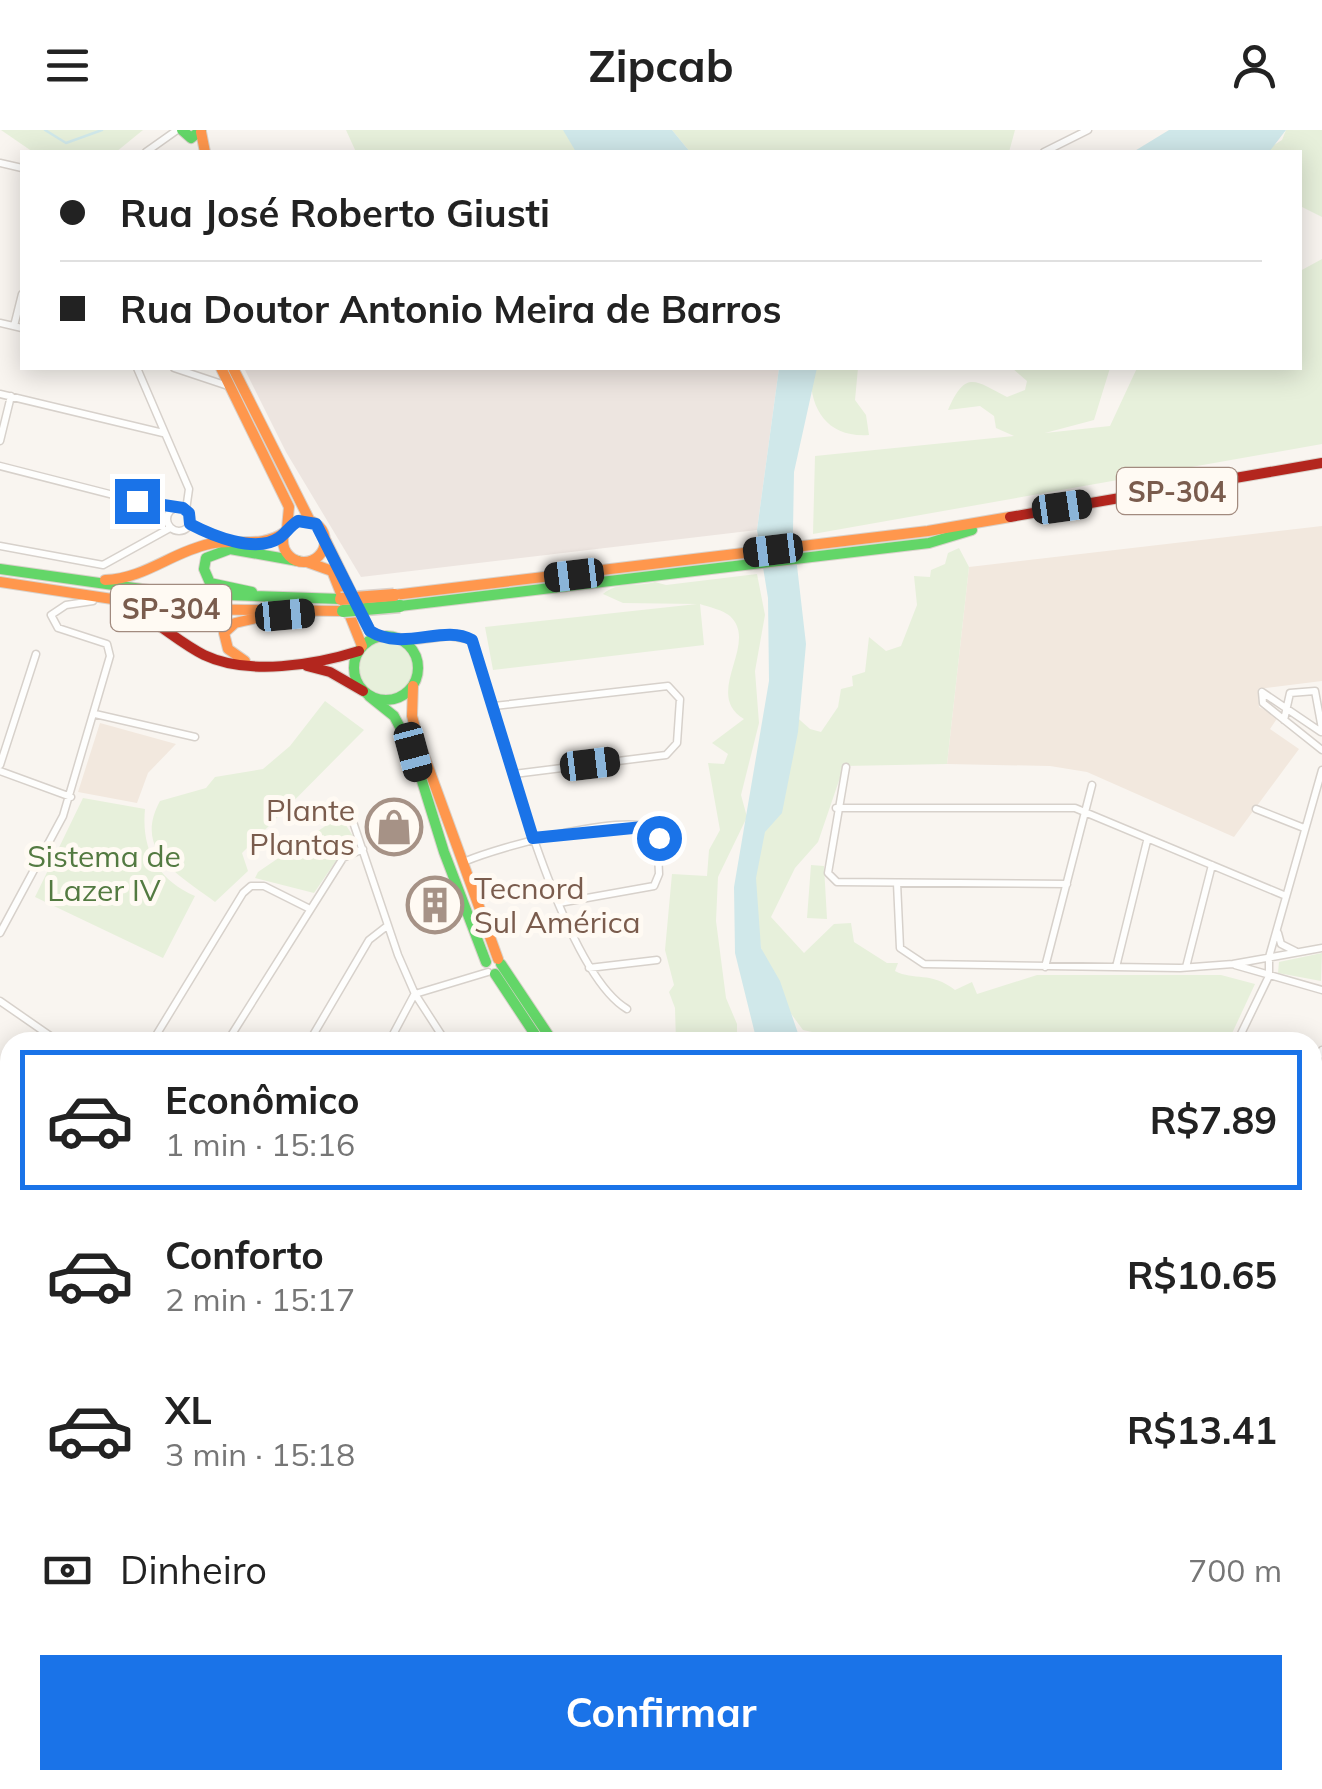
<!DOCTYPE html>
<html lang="pt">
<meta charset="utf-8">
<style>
:root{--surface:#fff;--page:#f2f2f2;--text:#222;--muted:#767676;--line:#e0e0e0;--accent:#1a73e8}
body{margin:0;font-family:Mulish,sans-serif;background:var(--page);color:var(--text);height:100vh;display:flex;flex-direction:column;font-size:38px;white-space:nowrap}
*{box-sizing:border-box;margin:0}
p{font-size:32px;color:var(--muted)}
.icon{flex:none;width:55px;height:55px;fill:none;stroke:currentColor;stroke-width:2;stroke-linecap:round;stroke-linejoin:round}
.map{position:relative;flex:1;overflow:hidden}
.side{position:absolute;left:0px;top:902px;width:1322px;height:758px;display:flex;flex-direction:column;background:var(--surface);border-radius:30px 30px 0 0;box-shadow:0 5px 25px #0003}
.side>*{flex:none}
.guide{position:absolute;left:20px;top:20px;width:1282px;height:220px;border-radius:0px;box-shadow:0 5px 25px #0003;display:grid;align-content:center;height:220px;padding:0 40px;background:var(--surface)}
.end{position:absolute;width:45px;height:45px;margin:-22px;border:12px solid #1a73e8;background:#fff;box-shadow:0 0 0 5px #fff}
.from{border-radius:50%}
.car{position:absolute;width:30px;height:60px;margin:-30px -15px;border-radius:12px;box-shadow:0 0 8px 2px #0007;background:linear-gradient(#222 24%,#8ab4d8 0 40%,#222 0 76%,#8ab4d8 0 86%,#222 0)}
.guide b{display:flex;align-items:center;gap:35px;height:95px;font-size:38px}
.guide b+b{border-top:2px solid var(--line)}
.guide i{width:25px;height:25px;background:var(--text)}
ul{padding:18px 0 0;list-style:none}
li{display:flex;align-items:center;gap:30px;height:140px;margin:0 20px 15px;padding:0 20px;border:5px solid transparent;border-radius:0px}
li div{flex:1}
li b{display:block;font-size:38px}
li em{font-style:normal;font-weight:700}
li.active{border-color:var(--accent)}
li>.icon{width:90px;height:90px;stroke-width:1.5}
.pay{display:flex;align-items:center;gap:25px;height:110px;padding:0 40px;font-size:38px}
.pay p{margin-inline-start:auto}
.button{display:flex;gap:20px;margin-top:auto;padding:20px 40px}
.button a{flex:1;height:115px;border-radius:0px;background:var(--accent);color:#fff;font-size:40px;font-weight:700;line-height:115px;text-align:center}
header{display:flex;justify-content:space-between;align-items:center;height:130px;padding:0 40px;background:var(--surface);font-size:45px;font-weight:700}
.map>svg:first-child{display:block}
</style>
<header><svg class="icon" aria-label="menu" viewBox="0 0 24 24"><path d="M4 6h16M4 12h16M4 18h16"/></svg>Zipcab<svg class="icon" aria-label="person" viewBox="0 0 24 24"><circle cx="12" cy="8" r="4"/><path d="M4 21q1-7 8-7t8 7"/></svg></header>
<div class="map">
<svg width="1322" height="1659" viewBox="0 0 1322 1659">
<rect width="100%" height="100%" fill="#f9f5f0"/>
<!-- residential -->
<path fill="#f2e8de" d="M1322,396V551L1258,559L1259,577L1278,587L1270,599L1299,619L1234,707L1087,642L1050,636L947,634L969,437Z
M100,593L176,614L148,643L137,673L78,662Z"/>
<!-- industrial -->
<path fill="#ede5e0" d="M244,238H779L757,400L361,447L286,322Z"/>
<!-- green -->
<path fill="#e7f0db" d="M1,0H143L116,22H33Z
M346,0H581L601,22H356Z
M672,0H1015L1009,22H690Z
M1286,0H1322V87L1300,76V22H1263L1282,10Z
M1322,129V314L813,404L815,326L1014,306L996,298L994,286L980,276L948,280C966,239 975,251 1007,267L1025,260L1027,251L1012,238H1110L1094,290L1045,303L1110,296L1137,238H1300V141Z
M811,238H858L855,270L866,285L869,305C826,308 808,277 811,238Z
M959,418L969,437L947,634L844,636L818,712L795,738L771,787L804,823L834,794L851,793L854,812L887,833H898L895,841C914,851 931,841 955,860L972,852L977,864L1037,845H1221L1255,854L1228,912H824L826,905L803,900L778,866L761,818L746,723L792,583L810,599L821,602L838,577L841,559L853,556L852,546L865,542L869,507L886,521L901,516L917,475L914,446L930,447L931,440L945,434L948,423Z
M757,444L765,485L755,541L759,593L741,665L747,687L718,747L716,791L726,868L737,894V912H676L675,878L669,862L674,855L665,820L672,744L707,746L709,720L720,700L708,633L724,634L728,624L712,613L744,589C702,564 760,514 730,486C723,480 709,477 700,474L704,515L493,540L485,497L697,474L623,473L603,464C618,451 638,457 655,452L666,455Z
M359 539a27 27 0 1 1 54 0a27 27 0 1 1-54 0Z
M325,571L364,600L242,723L248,741L215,772C181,746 132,722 160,671L206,658L215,647L263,639L290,616Z
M83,668L145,679C141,720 158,750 195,766L163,828L35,767Z
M340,686L353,706L314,763L255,748L258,742Z
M811,735L824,736L827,789L807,788Z
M1322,823L1321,851L1278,843L1279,832Z
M10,1438V1535L0,1536V1439Z
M200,1650L265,1654L292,1650L287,1659H200Z"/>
<!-- water -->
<path fill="#d0e8ea" d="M563,0H672L690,22H576Z
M1169,0H1286L1269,22H1133Z
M779,238H817L794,342L793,401L806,514L798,602L782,683L765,702L756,748L761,818L780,851L801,912H757L735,823L734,757L769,551L768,468L757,400Z"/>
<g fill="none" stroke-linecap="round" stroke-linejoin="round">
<!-- stream -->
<path stroke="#d0e8ea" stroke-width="2.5" d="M45,0L66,13L102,0"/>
<!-- river -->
<path stroke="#d0e8ea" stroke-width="12" d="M862,1650L873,1659
M293,1659L297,1650"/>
<!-- street casing -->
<g stroke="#d7d1cb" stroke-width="9">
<path id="street" d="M146,22L177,0
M1044,22L1088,0
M0,33L22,38
M0,193L22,198
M14,196L22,164
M137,238L189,359L186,380
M174,238L228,256
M0,264L163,303
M0,311L11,266
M0,336L172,380
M167 389a12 12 0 1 1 24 0a12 12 0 1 1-24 0Z
M190,394L223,408
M0,416L103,435L170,398
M405,512L449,506L472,510C498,591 560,840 627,879
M1262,562L1263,573L1322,620
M1262,562L1321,602
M494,576L668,556L680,569L677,613L666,625L514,644
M95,584L195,607
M1284,590L1290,563L1315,561L1322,599
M0,635L36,524
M846,637L828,743L837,752L1067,754
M0,641L71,667
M836,678H1075L1286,766
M1256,679L1304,698
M351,686L398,825L415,864L446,912
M466,731C499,717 628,681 657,700L659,744L654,756L559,773
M897,753L900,818L924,834L1180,838L1233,834L1322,818
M0,803L63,686L110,526L107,514L58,498L51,485L66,475L93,471
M1278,803L1281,814L1295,821
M1235,835L1322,860
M1045,837L1092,655
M1116,837L1147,711
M1186,837L1212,735
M589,838L657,830
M415,864L488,842
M0,871L59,912
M152,912L243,763L251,756H264L308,778
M227,912L343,728L363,719
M309,912L369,810L387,796
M389,912L414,865
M1237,912L1269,846V827L1322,640
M1312,939L1322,920
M1312,969L1322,950
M0,975L10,978
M0,1048L10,1050
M0,1199L10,1178
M1312,1231L1322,1220
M0,1266L10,1273
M1312,1287L1322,1288
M0,1338L8,1344
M0,1350L10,1343
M1312,1560L1322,1557
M0,1622L10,1627
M1312,1627L1322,1629
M625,1650L635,1659
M1210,1650L1220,1659
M441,1659L444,1650
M1275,1659L1276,1650"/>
</g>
<!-- fast casing -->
<g stroke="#d9d2cb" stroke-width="12">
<path id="fast" d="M182,0L191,8L201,0
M0,439L170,463L341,469
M252,462L210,453L204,439L206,428L230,419L298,431
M400,476L929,413L972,400
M354 538a32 32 0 1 1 64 0a32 32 0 1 1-64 0Z
M369,566L394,586L413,622L444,722L486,832
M501,834L553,912
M495,844L540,912
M828,912H860
M1312,1105L1322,1109"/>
</g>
<!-- slow casing -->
<g stroke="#d9d2cb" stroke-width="12">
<path id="slow" d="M201,2L205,22
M221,238L289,377L287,398
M233,238L310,391
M283 411a21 21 0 1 1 42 0a21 21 0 1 1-42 0Z
M325,409L370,501L380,507
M307,432L332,441L362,516
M105,450C144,449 172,422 209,414C235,408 261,419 285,402
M0,452L178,479L343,481
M394,465L928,401L1010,387
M245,531L228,519L224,503L235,493L256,488
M413,556L412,586L418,609L498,829"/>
</g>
<!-- jam casing -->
<g stroke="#d9d2cb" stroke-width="12">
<path id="jam" d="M1010,387L1322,333
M131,479C157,491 178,512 204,525C248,546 315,535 359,521
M307,536L330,542L363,561
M1312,1130L1322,1133"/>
</g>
<!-- street -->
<use href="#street" stroke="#fefefd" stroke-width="6"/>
<!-- fast -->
<use href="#fast" stroke="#63d668" stroke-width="10"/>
<!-- slow -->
<use href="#slow" stroke="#ff974d" stroke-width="10"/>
<!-- jam -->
<use href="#jam" stroke="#b3261e" stroke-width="10"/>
<!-- fast-bridge casing -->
<g stroke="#dad1cc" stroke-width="15" stroke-linecap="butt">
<path id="fast-bridge" d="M343,481L400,476"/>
</g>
<!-- slow-bridge casing -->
<g stroke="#dad1cc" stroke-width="15" stroke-linecap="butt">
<path id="slow-bridge" d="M341,469L394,465"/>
</g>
<!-- fast-bridge -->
<use href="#fast-bridge" stroke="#63d668" stroke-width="12"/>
<!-- slow-bridge -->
<use href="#slow-bridge" stroke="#ff974d" stroke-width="12"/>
</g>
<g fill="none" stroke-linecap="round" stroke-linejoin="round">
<!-- route -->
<path stroke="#1a73e8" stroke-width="12" d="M137,371L183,378L189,383L190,394C211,405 255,424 279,408C286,403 290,396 298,391L316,394L370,501C404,522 443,494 472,510L533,708L653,696L659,708"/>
</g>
<!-- icons -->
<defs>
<g id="shop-ring" transform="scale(2.875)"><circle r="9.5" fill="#fffaf3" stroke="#a69286" stroke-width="1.5"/><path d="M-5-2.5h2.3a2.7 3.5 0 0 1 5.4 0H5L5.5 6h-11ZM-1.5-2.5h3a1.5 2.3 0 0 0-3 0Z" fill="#a69286"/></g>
<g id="building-ring" transform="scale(2.875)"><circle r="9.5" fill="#fffaf3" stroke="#a69286" stroke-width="1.5"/><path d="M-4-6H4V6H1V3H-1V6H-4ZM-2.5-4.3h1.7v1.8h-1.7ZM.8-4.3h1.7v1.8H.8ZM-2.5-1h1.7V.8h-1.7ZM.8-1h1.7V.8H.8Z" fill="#a69286"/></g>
</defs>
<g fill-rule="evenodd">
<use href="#shop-ring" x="394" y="697"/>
<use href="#building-ring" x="435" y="775"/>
</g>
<g text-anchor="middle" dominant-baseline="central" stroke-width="10" stroke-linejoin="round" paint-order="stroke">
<!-- shield labels -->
<g fill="#fffaf3" stroke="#a28b7f" stroke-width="2.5">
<rect x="1117" y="338" width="120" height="46" rx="8"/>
<rect x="111" y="455" width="120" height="46" rx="8"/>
</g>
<g font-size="28" font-weight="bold" fill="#7a5c4d">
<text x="1177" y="361">SP-304</text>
<text x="171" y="478">SP-304</text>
</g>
<!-- poi labels -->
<g font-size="30" fill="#7a5c4d" stroke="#fffaf3" text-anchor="end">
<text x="355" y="680">Plante<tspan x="355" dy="34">Plantas</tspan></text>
<text x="474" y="758" text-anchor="start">Tecnord<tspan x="474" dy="34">Sul América</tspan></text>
</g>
<!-- park labels -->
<g font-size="30" fill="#537a41" stroke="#fffaf3">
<text x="104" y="726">Sistema de<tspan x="104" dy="34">Lazer IV</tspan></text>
</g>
</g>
</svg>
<i class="end from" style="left:659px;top:708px"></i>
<i class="end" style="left:137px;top:371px"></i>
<i class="car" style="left:1062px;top:377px;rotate:82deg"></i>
<i class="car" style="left:773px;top:420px;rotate:263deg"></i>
<i class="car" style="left:574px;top:445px;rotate:263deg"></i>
<i class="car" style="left:285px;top:485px;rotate:85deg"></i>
<i class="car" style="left:413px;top:622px;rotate:165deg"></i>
<i class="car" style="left:590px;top:634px;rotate:83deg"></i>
<div class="guide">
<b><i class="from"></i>Rua José Roberto Giusti</b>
<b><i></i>Rua Doutor Antonio Meira de Barros</b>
</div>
<section class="side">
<ul>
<li class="active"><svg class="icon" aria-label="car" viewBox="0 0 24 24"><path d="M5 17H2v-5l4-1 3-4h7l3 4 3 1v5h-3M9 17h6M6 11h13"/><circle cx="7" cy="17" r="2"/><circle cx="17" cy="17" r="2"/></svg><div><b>Econômico</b><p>1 min · 15:16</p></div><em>R$7.89</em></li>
<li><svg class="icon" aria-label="car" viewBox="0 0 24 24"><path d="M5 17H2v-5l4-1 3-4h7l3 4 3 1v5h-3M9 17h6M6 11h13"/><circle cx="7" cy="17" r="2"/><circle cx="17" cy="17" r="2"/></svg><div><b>Conforto</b><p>2 min · 15:17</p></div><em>R$10.65</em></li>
<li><svg class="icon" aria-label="car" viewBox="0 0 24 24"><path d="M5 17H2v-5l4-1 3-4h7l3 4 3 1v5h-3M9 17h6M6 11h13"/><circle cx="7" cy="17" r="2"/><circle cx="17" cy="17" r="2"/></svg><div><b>XL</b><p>3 min · 15:18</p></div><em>R$13.41</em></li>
</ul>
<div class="pay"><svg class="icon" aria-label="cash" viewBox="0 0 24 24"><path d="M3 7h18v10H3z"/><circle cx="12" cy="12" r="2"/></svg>Dinheiro<p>700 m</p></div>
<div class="button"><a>Confirmar</a></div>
</section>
</div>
